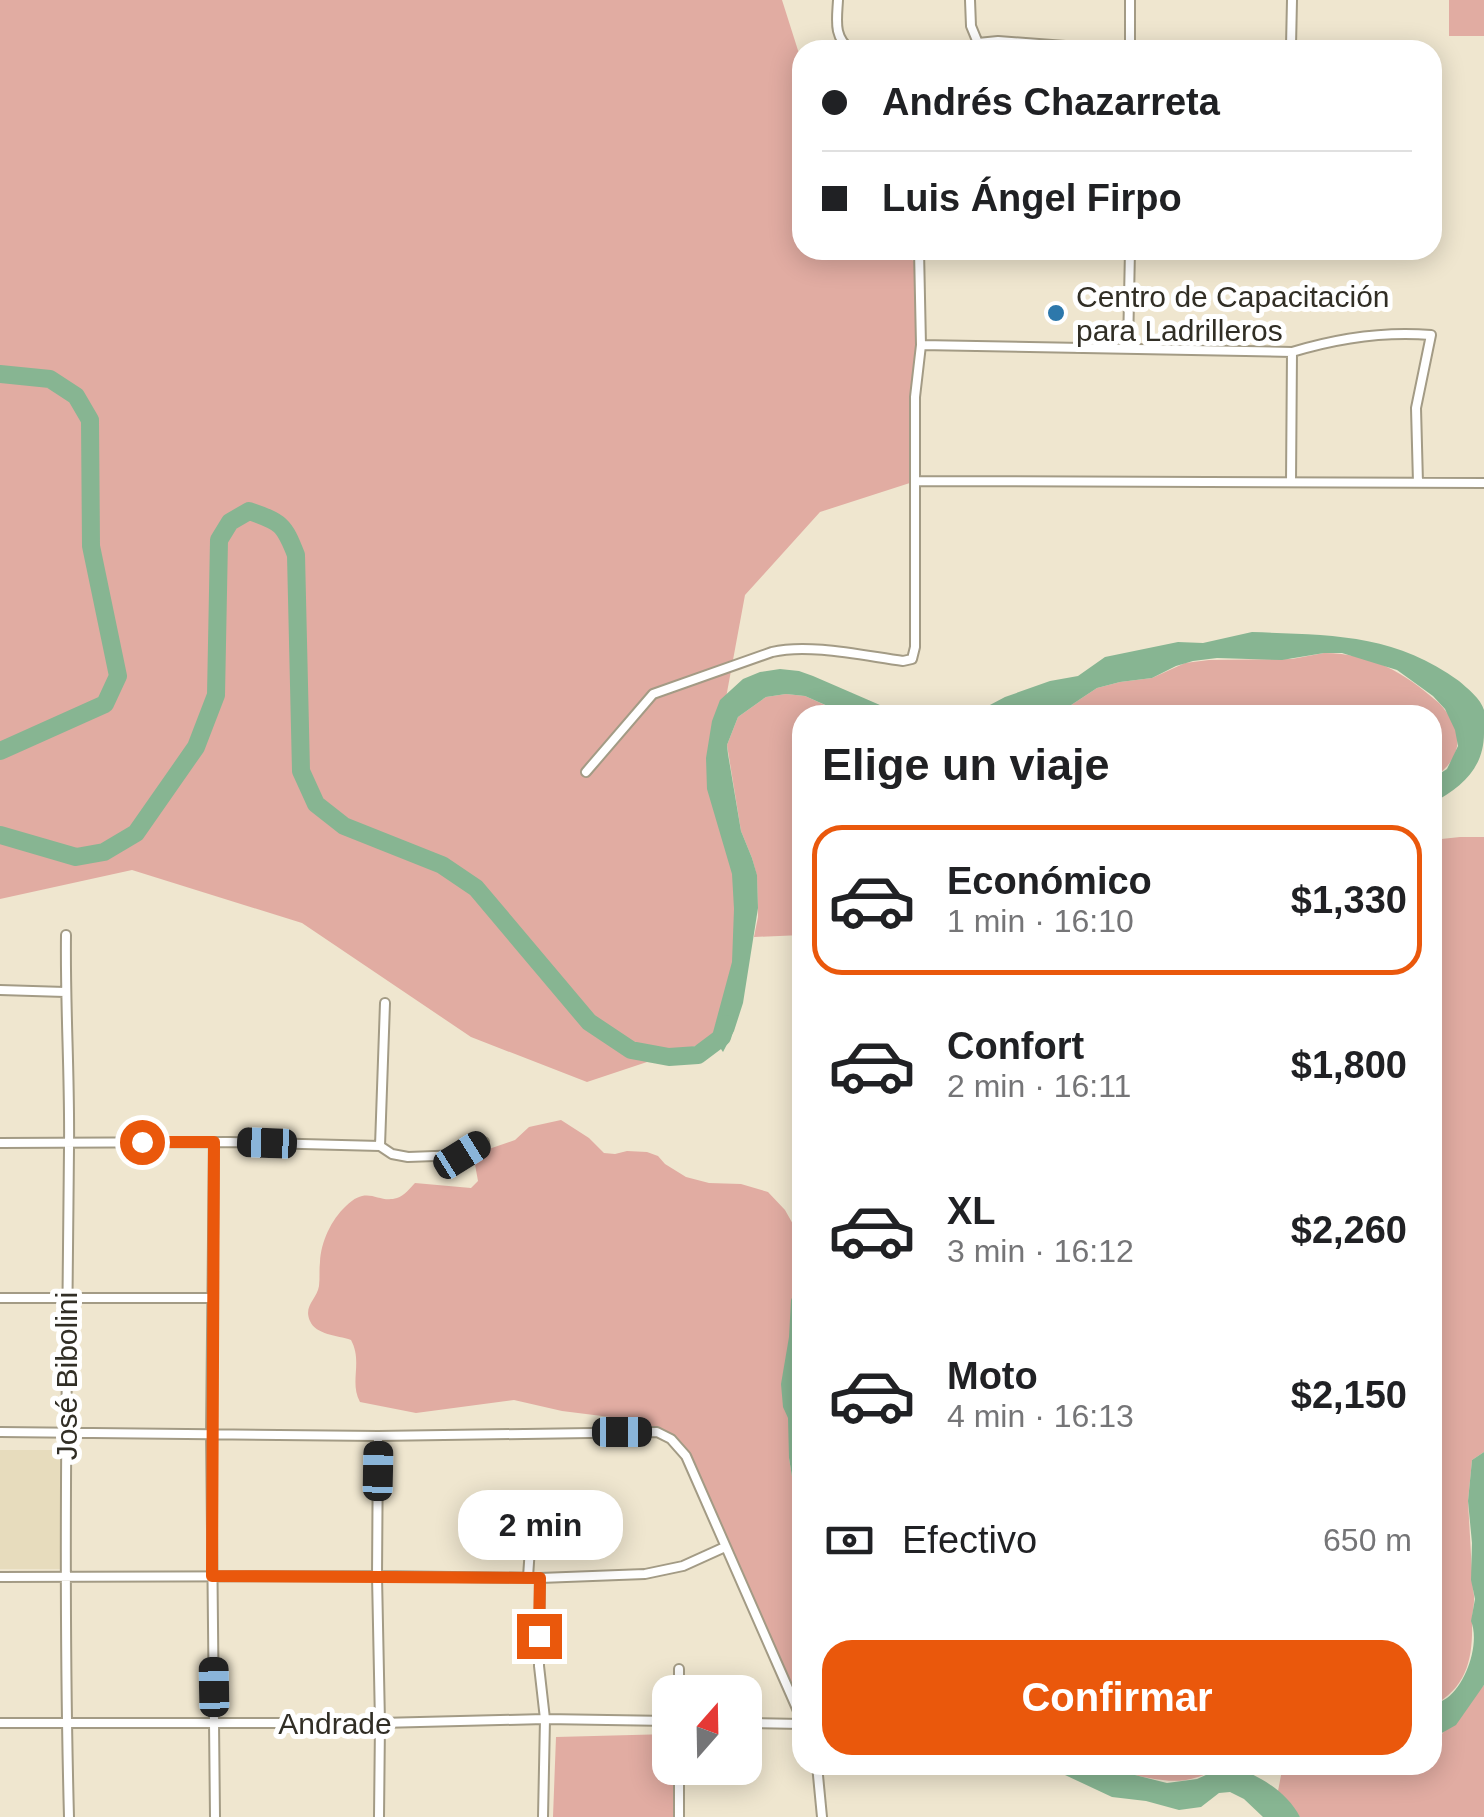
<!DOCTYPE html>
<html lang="es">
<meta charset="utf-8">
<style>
:root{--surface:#fff;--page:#f2f2f2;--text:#202124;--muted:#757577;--line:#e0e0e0;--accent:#ea580c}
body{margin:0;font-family:Helvetica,sans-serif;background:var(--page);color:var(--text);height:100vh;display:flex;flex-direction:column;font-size:38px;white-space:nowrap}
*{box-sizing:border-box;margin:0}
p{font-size:32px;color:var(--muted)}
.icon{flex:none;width:55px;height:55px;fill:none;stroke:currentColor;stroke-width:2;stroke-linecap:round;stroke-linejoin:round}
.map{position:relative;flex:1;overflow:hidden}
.sheet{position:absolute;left:792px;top:705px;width:650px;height:1070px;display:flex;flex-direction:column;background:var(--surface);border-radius:30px;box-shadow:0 5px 25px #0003}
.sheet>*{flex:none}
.banner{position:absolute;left:792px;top:40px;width:650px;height:220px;border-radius:30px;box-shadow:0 5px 25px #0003;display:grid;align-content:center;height:220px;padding:0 30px;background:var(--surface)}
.needle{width:65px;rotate:20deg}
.controls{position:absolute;left:652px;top:1675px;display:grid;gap:20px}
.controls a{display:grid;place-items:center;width:110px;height:110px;border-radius:20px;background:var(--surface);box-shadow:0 5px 25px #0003;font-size:50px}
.end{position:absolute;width:45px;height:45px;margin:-22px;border:12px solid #ea580c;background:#fff;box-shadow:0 0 0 5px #fff}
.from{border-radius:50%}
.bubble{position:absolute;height:70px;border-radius:30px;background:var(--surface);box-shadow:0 5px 25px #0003;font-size:32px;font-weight:700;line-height:70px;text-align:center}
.car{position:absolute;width:30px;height:60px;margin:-30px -15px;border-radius:12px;box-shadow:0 0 8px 2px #0007;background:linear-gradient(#222 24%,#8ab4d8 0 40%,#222 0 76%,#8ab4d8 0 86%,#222 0)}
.banner b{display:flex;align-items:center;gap:35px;height:95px;font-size:38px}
.banner b+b{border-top:2px solid var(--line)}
.banner i{width:25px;height:25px;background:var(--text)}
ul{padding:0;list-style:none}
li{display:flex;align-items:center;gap:30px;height:150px;margin:0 20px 15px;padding:0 10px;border:5px solid transparent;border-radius:30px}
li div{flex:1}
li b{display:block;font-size:38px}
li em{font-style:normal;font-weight:700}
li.current{border-color:var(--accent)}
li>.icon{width:90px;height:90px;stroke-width:1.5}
h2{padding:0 30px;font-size:45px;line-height:120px}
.pay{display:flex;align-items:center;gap:25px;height:110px;padding:0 30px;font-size:38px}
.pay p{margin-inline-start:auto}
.button{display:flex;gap:20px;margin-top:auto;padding:20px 30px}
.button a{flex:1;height:115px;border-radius:30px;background:var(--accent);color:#fff;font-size:40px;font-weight:700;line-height:115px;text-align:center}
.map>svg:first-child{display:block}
</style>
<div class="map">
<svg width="1484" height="1817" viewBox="0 0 1484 1817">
<rect width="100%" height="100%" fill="#efe6cf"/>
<!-- built -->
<path fill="#e7dcbd" d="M0,1450H56L61,1456L60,1569H0Z"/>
<!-- green -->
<path fill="#e1aca2" d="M0,0H782L802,63V250H864L921,262V345L915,397L916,481L820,512L745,595L718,741L744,896L722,1037L587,1082L471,1037L302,923L132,870L0,899Z
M1449,0H1484V36H1449Z
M1324,653C1373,654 1402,671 1439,703C1464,730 1465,757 1433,778L1432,715H1056L1097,688L1120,682L1152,678L1185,663L1209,660L1292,659Z
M786,694L805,696L847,715H802V935L754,937L758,917L757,876L752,858L741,831L727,745L738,717L766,697Z
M1460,837H1484V1452L1472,1460L1468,1501L1473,1590C1476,1601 1472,1610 1472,1622C1473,1659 1467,1687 1433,1706L1432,840Z
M561,1120L589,1138L604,1153L615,1154L627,1151L647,1152L658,1156L665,1164L686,1177L709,1183L741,1184L768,1192L785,1210L798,1233L802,1249V1304L789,1458L802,1539V1713L686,1456L671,1439L610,1417L562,1411L514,1400L416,1413L360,1402C349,1382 363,1362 351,1340C337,1335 316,1335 310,1321C303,1306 317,1299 319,1286C320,1278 319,1270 320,1262C321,1242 331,1220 346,1206C368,1184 377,1204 397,1198C404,1196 410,1188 415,1183L471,1188L478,1181L474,1159L483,1151L515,1140L529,1127Z
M1484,1685V1817H1300L1278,1791L1283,1765H1432L1433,1738L1441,1735Z
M670,1734V1768H677L675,1817H553L556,1737Z
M1095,1765H1227C1187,1784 1177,1784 1134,1775C1117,1771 1112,1773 1095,1765Z"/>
<!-- water -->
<path fill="#87b592" d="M1252,632C1329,635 1394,633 1459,681C1467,688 1481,699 1484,710C1484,716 1484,727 1484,733C1484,769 1461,787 1433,803V778L1447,769L1458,746L1455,730L1445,709L1433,696L1397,670L1342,653H1324L1282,660L1217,658L1193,661L1176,666L1152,678L1120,682L1097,688L1056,715H971L1005,697L1050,681L1078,676L1105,657L1178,642L1203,643Z
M780,669L799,671L813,676L903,715H848L805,696L786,694L766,697L738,717L727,745L728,754L741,831L752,858L757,875L758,908L743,1003L734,1031L723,1052L712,1036L732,962L734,909L732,874L707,789L706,758L712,721L720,700L743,679L760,672Z
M802,1275V1539L789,1458L788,1418L783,1407L781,1384L789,1337L791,1300Z
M1484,1452V1685L1456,1725L1433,1738V1706C1437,1703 1443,1701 1447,1698C1467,1683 1480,1642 1471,1621L1475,1599L1471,1580L1472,1543L1468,1501L1472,1460Z
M1050,1765H1095L1114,1774L1127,1773L1167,1783L1197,1779L1228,1765C1257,1774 1286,1790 1300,1817H1263L1244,1799L1230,1792L1219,1793L1201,1807L1179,1810L1146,1801L1112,1797L1065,1775Z"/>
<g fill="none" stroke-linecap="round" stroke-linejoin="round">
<!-- river -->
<path stroke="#87b592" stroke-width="18" d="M0,374L50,379L76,396L90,420L91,546L118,676L105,704L0,751
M0,835L76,857L104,852L136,833L196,747L216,695L219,540L230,522L249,511C281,522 284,524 296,555L301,771L316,804L344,826L442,865L476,888L589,1022L631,1050L669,1057L698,1055L722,1037L726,1024"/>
<!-- minor casing -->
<g stroke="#a39b85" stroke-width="12">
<path id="minor" d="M838,0C837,20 833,37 851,50
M970,0L971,26L978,43L998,41L1092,48L1291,46L1292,0
M1130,0V50
M921,345L1292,352C1338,338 1383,331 1431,335L1416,408L1418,483
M1128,348L1130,250
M916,481L1484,483
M1291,482L1292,352
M586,772L653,694L772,652C809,643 865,656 903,661L912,659L915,647V397L921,345L919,250
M66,935C65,1006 70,1077 69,1148C67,1371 63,1594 69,1817
M0,990L65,992
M214,1142L211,1434L215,1817
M0,1143L230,1142L380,1146L392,1154L408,1157L462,1155L484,1142
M380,1146L385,1003
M0,1298H212
M0,1432L378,1436L657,1432L671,1439L686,1456L802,1720
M378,1436L377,1576L380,1723L379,1817
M0,1577L377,1576L540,1578L645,1574L683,1566L725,1547
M528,1577L533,1505
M540,1578L539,1666L545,1719L543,1817
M679,1669V1692
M0,1723H380L545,1719L670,1721
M745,1723L802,1724
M817,1765L822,1817
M679,1768V1817"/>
</g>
<!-- minor -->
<use href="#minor" stroke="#fff" stroke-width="8"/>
</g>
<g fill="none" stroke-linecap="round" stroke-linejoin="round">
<!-- route -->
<path stroke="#ea580c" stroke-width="12" d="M142,1142H214L212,1576L540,1578L539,1636"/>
</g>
<!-- markers -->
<circle fill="#2d78ab" stroke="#fff" stroke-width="4" cx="1056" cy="313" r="10"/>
<g text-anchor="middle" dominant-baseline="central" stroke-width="10" stroke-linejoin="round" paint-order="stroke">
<!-- poi labels -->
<g font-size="30" fill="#312e25" stroke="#fff" text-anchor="start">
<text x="1076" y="296">Centro de Capacitación<tspan x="1076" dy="34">para Ladrilleros</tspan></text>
</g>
<!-- street labels -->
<g font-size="30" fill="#312e25" stroke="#fff">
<text transform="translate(66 1376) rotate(-90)">José Bibolini</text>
<text x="335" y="1723">Andrade</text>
</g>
</g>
</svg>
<div class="controls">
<a><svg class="needle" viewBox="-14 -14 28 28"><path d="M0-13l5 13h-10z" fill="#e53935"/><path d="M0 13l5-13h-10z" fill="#757577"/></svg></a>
</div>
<i class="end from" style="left:142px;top:1142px"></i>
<i class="end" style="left:539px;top:1636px"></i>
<div class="bubble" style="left:458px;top:1490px;width:165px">2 min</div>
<i class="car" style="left:267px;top:1143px;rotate:272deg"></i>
<i class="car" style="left:462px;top:1155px;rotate:58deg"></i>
<i class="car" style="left:622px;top:1432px;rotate:90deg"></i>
<i class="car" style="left:378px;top:1471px;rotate:1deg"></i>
<i class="car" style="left:214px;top:1687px;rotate:359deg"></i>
<div class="banner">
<b><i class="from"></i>Andrés Chazarreta</b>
<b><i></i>Luis Ángel Firpo</b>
</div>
<section class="sheet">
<h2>Elige un viaje</h2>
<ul>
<li class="current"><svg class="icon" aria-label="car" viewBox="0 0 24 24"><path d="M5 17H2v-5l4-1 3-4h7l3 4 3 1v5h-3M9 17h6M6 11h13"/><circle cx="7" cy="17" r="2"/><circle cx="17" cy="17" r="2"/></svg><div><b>Económico</b><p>1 min · 16:10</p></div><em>$1,330</em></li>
<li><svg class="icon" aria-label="car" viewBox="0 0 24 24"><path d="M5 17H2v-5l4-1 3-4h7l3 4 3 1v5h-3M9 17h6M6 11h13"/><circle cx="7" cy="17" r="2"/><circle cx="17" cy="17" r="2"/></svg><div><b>Confort</b><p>2 min · 16:11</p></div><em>$1,800</em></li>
<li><svg class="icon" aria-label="car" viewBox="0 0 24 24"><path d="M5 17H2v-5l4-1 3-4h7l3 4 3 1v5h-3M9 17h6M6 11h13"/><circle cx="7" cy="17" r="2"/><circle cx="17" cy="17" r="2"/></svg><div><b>XL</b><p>3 min · 16:12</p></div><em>$2,260</em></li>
<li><svg class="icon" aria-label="car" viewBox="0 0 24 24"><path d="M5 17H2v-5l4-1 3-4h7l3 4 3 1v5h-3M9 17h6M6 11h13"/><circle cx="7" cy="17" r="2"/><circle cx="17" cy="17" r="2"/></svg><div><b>Moto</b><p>4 min · 16:13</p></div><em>$2,150</em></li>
</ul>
<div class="pay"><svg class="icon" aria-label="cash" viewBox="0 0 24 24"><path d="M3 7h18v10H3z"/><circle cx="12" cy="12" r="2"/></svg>Efectivo<p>650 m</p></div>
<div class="button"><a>Confirmar</a></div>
</section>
</div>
